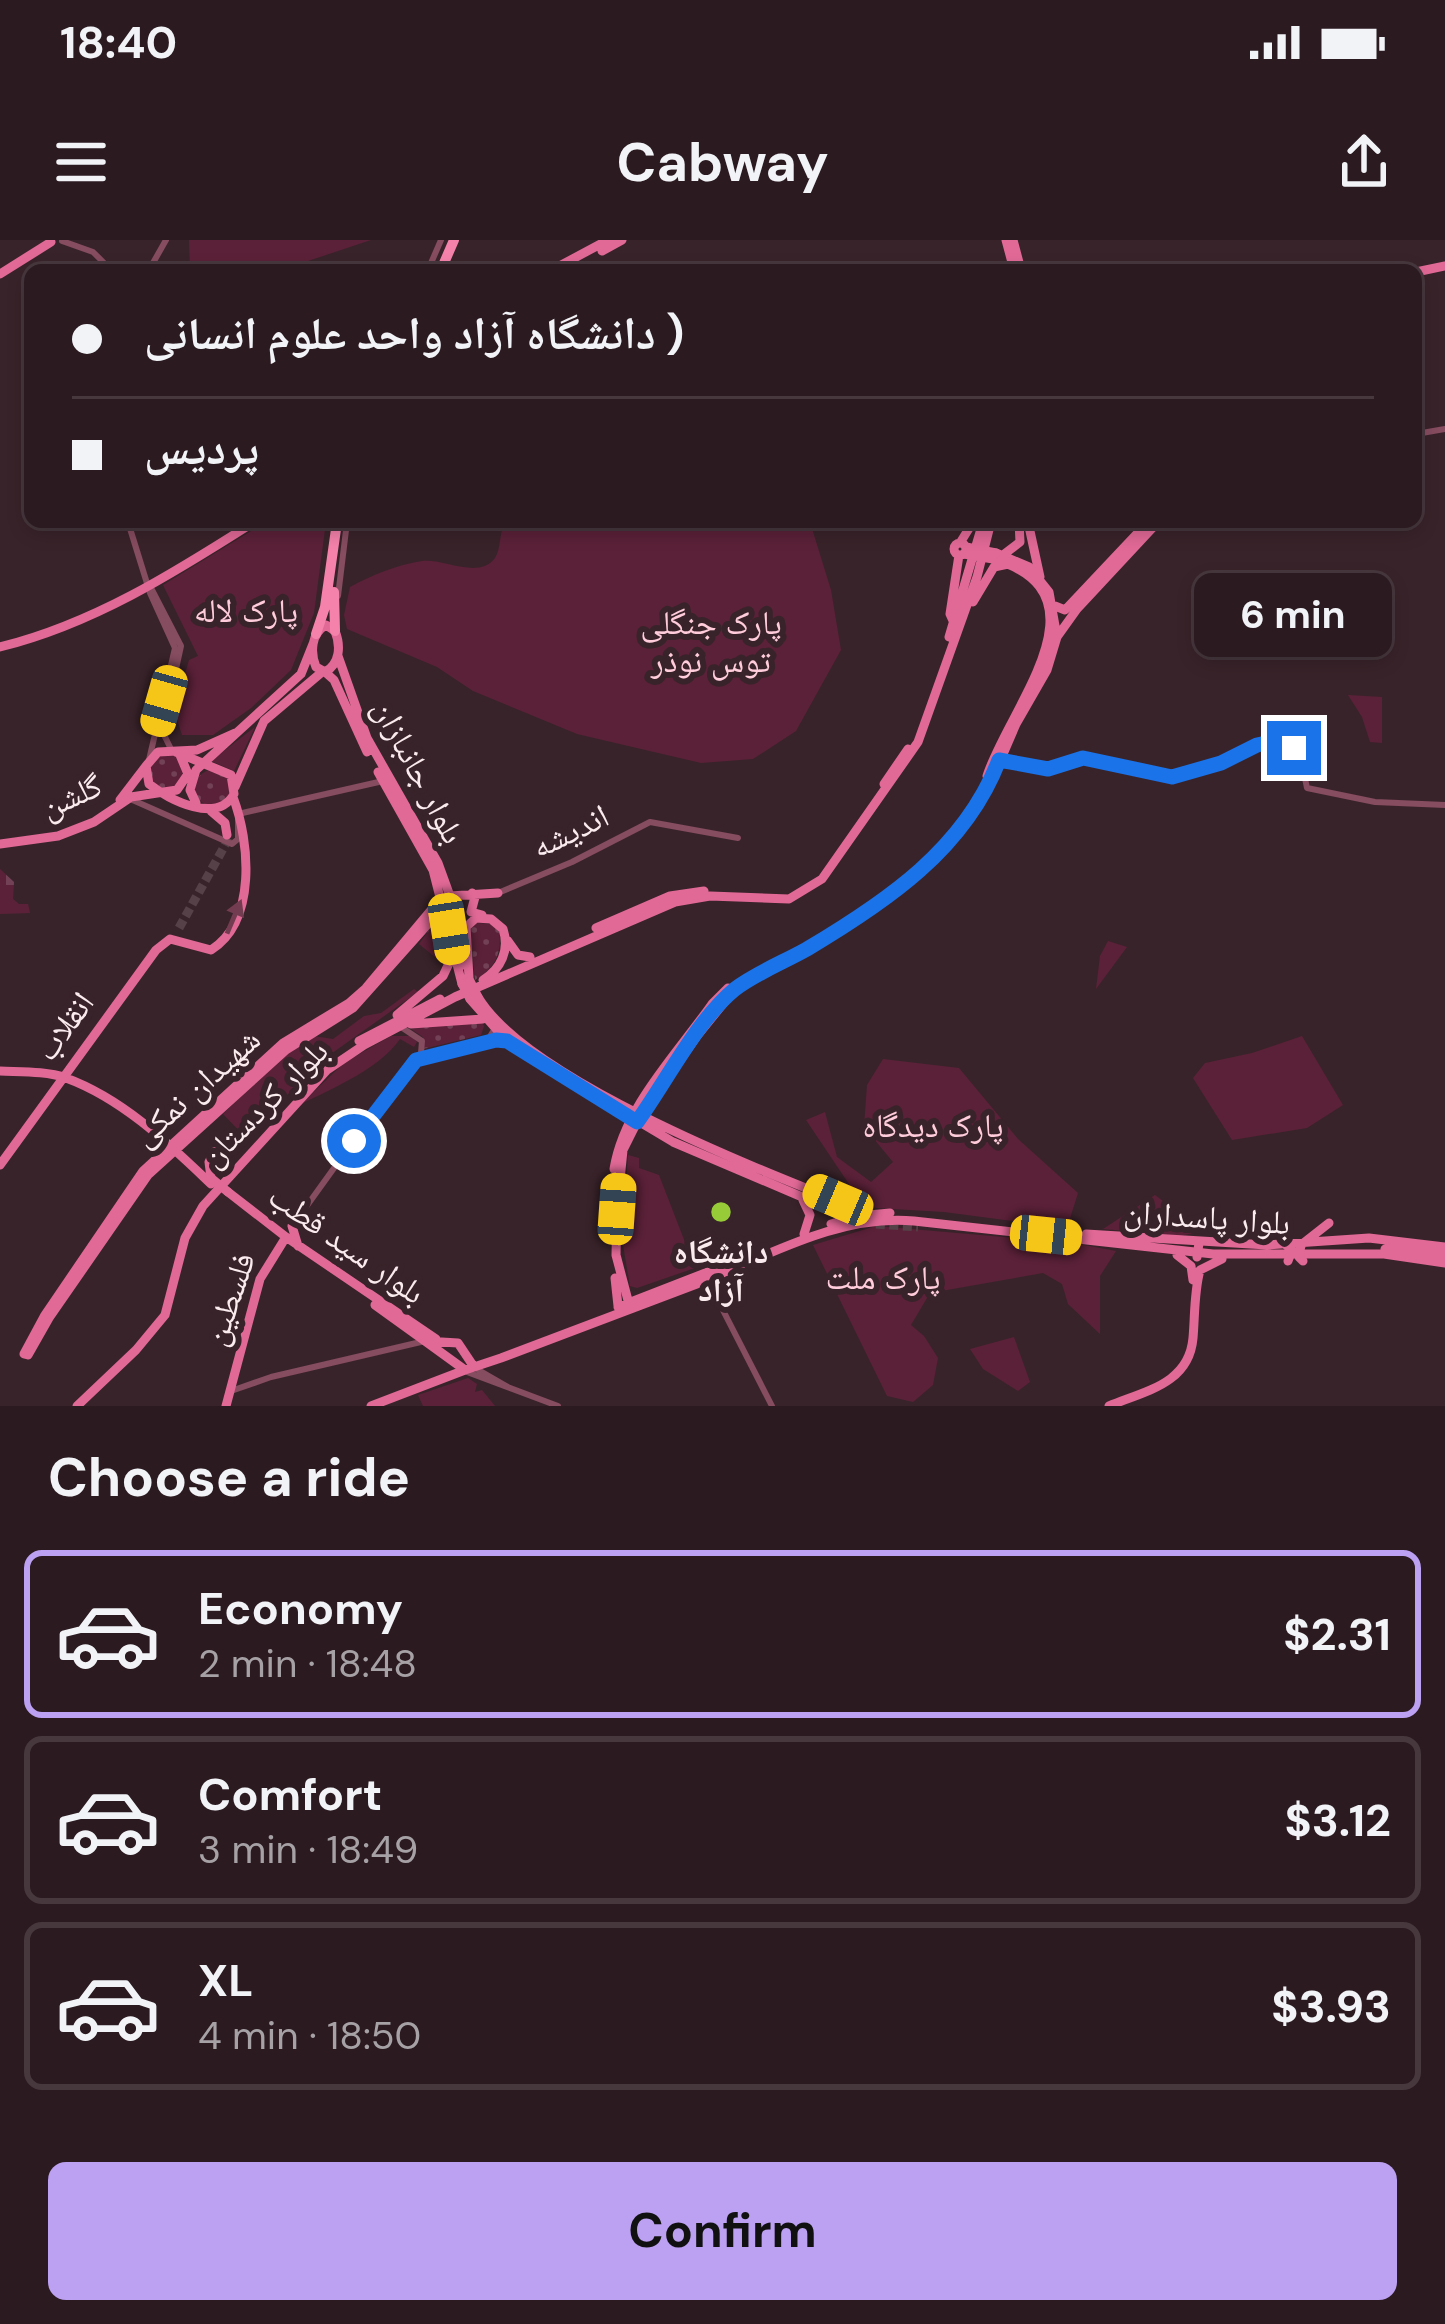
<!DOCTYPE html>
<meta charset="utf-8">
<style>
:root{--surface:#2b1a20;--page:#332329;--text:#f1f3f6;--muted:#a6a1a5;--line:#47383e;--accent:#bca0f2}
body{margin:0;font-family:"DM Sans","Noto Naskh Arabic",sans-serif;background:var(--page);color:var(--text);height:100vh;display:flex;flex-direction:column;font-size:45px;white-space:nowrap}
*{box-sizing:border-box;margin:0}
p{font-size:39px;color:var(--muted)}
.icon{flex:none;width:66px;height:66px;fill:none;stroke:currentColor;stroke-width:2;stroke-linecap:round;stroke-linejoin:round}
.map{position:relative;height:1166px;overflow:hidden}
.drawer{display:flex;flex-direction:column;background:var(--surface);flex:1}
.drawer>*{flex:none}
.banner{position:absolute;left:24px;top:24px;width:1398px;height:264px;border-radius:18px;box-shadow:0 6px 18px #0003,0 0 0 3px var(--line);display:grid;align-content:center;height:264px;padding:0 48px;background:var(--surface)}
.end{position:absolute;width:54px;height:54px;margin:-27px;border:15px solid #1a73e8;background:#fff;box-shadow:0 0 0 6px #fff}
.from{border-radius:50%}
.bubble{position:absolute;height:84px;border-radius:18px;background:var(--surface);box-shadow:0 6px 18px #0003,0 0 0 3px var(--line);font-size:39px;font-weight:700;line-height:84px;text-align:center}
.car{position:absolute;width:36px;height:72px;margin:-36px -18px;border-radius:15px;box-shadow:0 0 9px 3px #0007;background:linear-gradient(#f5c518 24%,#345 0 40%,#f5c518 0 76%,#345 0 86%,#f5c518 0)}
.banner b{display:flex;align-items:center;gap:42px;height:114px;font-size:45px}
.banner b+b{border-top:3px solid var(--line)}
.banner i{width:30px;height:30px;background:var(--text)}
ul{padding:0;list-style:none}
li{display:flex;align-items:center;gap:36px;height:168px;margin:0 24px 18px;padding:0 24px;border:6px solid var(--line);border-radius:18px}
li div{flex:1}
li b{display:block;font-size:45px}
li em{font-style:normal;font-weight:700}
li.current{border-color:var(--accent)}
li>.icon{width:108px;height:108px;stroke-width:1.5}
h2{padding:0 48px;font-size:54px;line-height:144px}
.primary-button{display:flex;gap:24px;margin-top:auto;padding:24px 48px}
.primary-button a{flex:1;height:138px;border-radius:18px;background:var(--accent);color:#111;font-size:48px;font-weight:700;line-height:138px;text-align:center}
.status{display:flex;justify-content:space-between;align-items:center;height:84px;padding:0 60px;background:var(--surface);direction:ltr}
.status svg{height:33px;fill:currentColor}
header{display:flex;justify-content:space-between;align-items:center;height:156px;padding:0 48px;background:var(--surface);font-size:54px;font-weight:700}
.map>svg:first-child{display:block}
</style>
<div class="status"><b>18:40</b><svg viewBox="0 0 49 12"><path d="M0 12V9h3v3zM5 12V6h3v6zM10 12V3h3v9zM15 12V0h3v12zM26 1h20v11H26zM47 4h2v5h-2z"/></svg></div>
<header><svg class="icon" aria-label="menu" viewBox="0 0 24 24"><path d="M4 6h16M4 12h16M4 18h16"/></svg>Cabway<svg class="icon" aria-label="share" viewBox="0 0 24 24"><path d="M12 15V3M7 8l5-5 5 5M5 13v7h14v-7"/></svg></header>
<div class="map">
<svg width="1445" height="1166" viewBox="0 0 1445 1166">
<defs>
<pattern id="grass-dots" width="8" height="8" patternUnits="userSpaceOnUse" patternTransform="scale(3)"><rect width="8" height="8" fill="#5b2138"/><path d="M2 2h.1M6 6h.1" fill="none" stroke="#734155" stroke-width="1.8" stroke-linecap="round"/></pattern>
<pattern id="forest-firs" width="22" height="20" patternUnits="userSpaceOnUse" patternTransform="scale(3)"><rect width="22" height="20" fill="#5b2138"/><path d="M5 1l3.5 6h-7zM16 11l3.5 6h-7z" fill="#734155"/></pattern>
<pattern id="cemetery-stones" width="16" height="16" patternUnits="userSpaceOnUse" patternTransform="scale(3)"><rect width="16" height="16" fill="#5b2138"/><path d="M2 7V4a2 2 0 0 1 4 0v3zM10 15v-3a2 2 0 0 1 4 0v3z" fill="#734155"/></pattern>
</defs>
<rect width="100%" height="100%" fill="#39232a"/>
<!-- grass -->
<path fill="url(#grass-dots)" d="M177,515L186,530L179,546L162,550L152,543L149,526L155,516Z
M195 548a18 18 0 1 1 36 0a18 18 0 1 1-36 0Z
M477,683L491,684L499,691C502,714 495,728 475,740L470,689Z
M440,685L448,719L440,721L419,704L429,690Z
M480,780L484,786L481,795L423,809V797L411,789Z"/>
<!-- forest -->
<path fill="url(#forest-firs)" d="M255,487L234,531L211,521Z"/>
<!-- cemetery -->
<path fill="url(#cemetery-stones)" d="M0,629L14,642L13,659L19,664H28L30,673L0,674Z"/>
<!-- green -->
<path fill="#5b2138" d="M189,0H371L281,30H190Z
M266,282H326L314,373L291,430L251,468L213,495H182L174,471L189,420L198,416L163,345Z
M505,282H810L831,350L841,410L796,491L753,519L701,523L577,494L473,451L437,427L347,389L344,375L350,347C372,335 397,325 422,321C443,318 479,340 495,318C501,309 499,293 505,282Z
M1348,455L1382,457V503L1370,502L1362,477Z
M1108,701L1127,707L1096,749L1100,716Z
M414,749L418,752L314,826L247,899L223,874L283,815L313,796L333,799L364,776L381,773Z
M391,796H412L417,802L414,807L400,799C380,828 336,847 301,864L345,822Z
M1302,796L1343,865L1307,888L1232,900L1193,838L1205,823L1252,813Z
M883,819L959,828L1018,899L1078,953L1067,988L944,972L876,968L861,962L806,880L825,872L837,917L871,942L893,922L864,887L867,845Z
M628,915L639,918V928L659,935L695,1028L637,1048L630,1046L622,999Z
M1155,955L1202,991L1180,996L1103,989Z
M876,986L1073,1003L1116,1011L1100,1036V1094L1068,1064L1062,1044L1043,1033L930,1053L911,1085L924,1096L938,1118L933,1145L913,1162L887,1156L813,1005Z
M1014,1097L1030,1142L1018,1151L983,1129L970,1109Z
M468,1138L477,1144L475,1152L482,1150L495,1166H423L418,1155Z"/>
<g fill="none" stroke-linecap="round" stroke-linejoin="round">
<!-- major-tunnel -->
<path stroke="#564148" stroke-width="9" stroke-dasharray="9 4.5" stroke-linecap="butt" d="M179,688L229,598
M876,984L918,987"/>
<!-- minor -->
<path stroke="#864c60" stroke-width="6" d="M62,1L93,12L111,30
M149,30L166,0
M428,30L441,0
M1416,194L1445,189
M128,282L150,353L175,408L149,520
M151,348L181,406L164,483V495L171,509
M338,356L347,282
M1287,499L1297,500L1307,548L1375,562L1445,565
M1003,520L1048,529L1083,518L1171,537L1221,523L1257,505L1287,499
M128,558L232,604L238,599V574L383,541
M498,653L572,622L650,582L738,598
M401,787L422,801L421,813
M395,843L416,820
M293,985L414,817L489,798L494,790
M708,1041L772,1166
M475,1128L508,1147
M467,1132L558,1166
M231,1151L271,1137L425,1101"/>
<!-- major -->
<path stroke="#e16996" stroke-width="9" d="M1006,0L1014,30
M1013,0L1021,30
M602,11L622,0
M552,30L608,0
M1416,32L1445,26
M0,34L51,2
M1028,282L1040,337
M954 309a6 6 0 1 1 12 0a6 6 0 1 1-12 0Z
M960,303L973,282
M1003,315L1020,302L1019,282
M973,362L994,327L1008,324
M1055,366L1065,370L1148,282
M954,383L950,374L959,315
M326,385L335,391C341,406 340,424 325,432L316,427C310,412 311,394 326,385Z
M949,397L983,282
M1057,397L1077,369L1158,282
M0,407C93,384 174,333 254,282
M338,416L367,498L438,623L450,656L464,725
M325,432L334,440L367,512
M176,512L231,535L234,554C218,584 170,561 149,544L146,526L158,512L197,510L235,493
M378,532L433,630L462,744
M987,536C1008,469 1114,354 993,319
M884,544L908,509
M235,547L264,481L322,432
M120,560L146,526
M196,563L190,550L196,530L301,434L313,404
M211,571L225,583L227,595
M0,604L58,596L94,582L131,557L177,550L188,534L180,515
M472,653L475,657L471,672L482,675
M444,666L353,768L286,810L148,935L49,1078L28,1115L24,1114L45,1075L143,931L283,803L349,763L366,748L438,662L450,656L498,653
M596,688L670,656L704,651
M508,701L518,715L530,717
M469,738L466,687L476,678L491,679L503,689C510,710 501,729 483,740
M478,757C529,842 770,934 866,972
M470,759L505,799L555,833
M397,775L443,736L451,719
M411,784L483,779
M359,801L440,759
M0,831C21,832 46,831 66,838C123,859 168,903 211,944
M601,859L673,902L842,974
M0,925L156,710L170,699L211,710C257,681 250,602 233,557
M614,929C624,867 677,814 712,764L728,748
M211,938L209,922L214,912L222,911L228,917L225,931
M228,952L286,997L436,1099
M803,960L810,975L804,994
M831,984L858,976L890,973
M292,986L298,1006
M1086,994L1267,1005L1369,998L1445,1007
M1301,1005L1329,983
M1385,1009L1445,1016
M1177,1015L1191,1026L1193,1040
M615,1038L618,1066
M375,1065L425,1101
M618,1067L731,1023
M630,1068L616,1015L617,969L623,910L637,882L697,796L735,749L806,709L891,653L928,625L952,599L988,549L1016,484L1047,430L1057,397L1049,352L1029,327L996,313
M474,1127L458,1103L425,1101L465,1130L501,1118C568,1092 635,1068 702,1042C769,1015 840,974 914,981L1213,1014H1384L1445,1023
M77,1166L136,1110L165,1075L185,998L203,966L327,830L364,805L455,757L675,662L710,656L789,659L822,639L918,502L977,337L991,282
M226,1166L260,1039L286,997
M371,1166L465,1130
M1109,1166C1145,1151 1189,1144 1193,1098C1195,1075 1194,1052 1200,1030L1222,1019"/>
<!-- highway -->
<path stroke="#f582ab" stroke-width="10" d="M441,30L454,0
M334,352L335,391
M316,394L325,367L337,282"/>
<!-- major-bridge -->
<path stroke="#e16996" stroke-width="9" d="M966,307L996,313
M964,314L993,319
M470,741L478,757
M462,744L470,759
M211,938L228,952
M1301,1005L1299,1017L1303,1021
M1287,1006L1292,1010L1288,1021
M1197,1017L1199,1003"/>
</g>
<!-- one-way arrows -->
<defs><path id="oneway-solid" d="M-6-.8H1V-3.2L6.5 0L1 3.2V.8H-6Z" transform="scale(3)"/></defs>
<use fill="#743c50" href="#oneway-solid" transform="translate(234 677) rotate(-67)"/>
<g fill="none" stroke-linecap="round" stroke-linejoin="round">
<!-- route -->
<path stroke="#1a73e8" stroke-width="15" d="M354,901L416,820L496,800L507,801L637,882C666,842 697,780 735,749C756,733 784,722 807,709C886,662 965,609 999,520L1048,529L1083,518L1172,537L1221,523L1257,505L1284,499L1294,508"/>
</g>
<!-- markers -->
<circle fill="#97cc38" stroke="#39232a" stroke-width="4.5" cx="721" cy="972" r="12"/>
<g text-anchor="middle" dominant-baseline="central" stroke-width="12" stroke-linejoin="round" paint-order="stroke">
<!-- park labels -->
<g font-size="33" fill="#ffccdb" stroke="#39232a">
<text x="246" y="370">پارک لاله</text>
<text x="711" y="382">پارک جنگلی<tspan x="711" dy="38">توس نوذر</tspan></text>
<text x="933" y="885">پارک دیدگاه</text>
<text x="883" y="1037">پارک ملت</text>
</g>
<!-- street labels -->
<g font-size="33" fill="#faebef" stroke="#39232a">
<text transform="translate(419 531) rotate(62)">بلوار جانبازان</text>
<text transform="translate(71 556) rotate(-24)">گلشن</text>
<text transform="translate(570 591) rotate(-26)">اندیشه</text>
<text transform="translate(64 786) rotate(-54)">انقلاب</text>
<text transform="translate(196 847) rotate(-42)">شهیدان نمکی</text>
<text transform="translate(264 863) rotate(-45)">بلوار کردستان</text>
<text transform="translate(1207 977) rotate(4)">بلوار پاسداران</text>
<text transform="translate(347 1004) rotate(35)">بلوار سید قطب</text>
<text transform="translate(229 1059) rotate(-71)">فلسطین</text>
</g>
<!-- poi labels -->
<g font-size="33" font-weight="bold" fill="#faebef" stroke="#39232a">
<text x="721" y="1011">دانشگاه<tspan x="721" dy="38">آزاد</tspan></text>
</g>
</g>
</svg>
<i class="end from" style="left:354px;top:901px"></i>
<i class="end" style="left:1294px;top:508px"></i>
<div class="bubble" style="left:1194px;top:333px;width:198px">6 min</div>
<i class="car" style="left:164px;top:461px;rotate:196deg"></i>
<i class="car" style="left:449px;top:689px;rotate:171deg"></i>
<i class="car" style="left:838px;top:960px;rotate:293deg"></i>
<i class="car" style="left:617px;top:969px;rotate:4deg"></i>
<i class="car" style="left:1046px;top:995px;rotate:96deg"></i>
<div class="banner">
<b><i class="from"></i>دانشگاه آزاد واحد علوم انسانی )</b>
<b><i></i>پردیس</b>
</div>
</div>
<section class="drawer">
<h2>Choose a ride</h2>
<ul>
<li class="current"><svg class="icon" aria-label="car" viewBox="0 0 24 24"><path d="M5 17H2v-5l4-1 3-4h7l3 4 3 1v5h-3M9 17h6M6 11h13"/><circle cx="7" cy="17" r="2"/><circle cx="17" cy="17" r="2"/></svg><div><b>Economy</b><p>2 min · 18:48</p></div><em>$2.31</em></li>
<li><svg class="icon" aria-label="car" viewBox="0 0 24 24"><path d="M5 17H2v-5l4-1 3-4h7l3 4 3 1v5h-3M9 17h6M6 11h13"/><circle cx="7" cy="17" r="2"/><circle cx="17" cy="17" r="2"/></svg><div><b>Comfort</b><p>3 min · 18:49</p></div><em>$3.12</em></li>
<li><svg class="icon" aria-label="car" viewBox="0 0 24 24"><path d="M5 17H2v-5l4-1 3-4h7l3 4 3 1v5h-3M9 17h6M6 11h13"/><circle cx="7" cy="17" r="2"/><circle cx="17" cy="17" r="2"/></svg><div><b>XL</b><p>4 min · 18:50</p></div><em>$3.93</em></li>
</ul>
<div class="primary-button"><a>Confirm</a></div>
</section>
